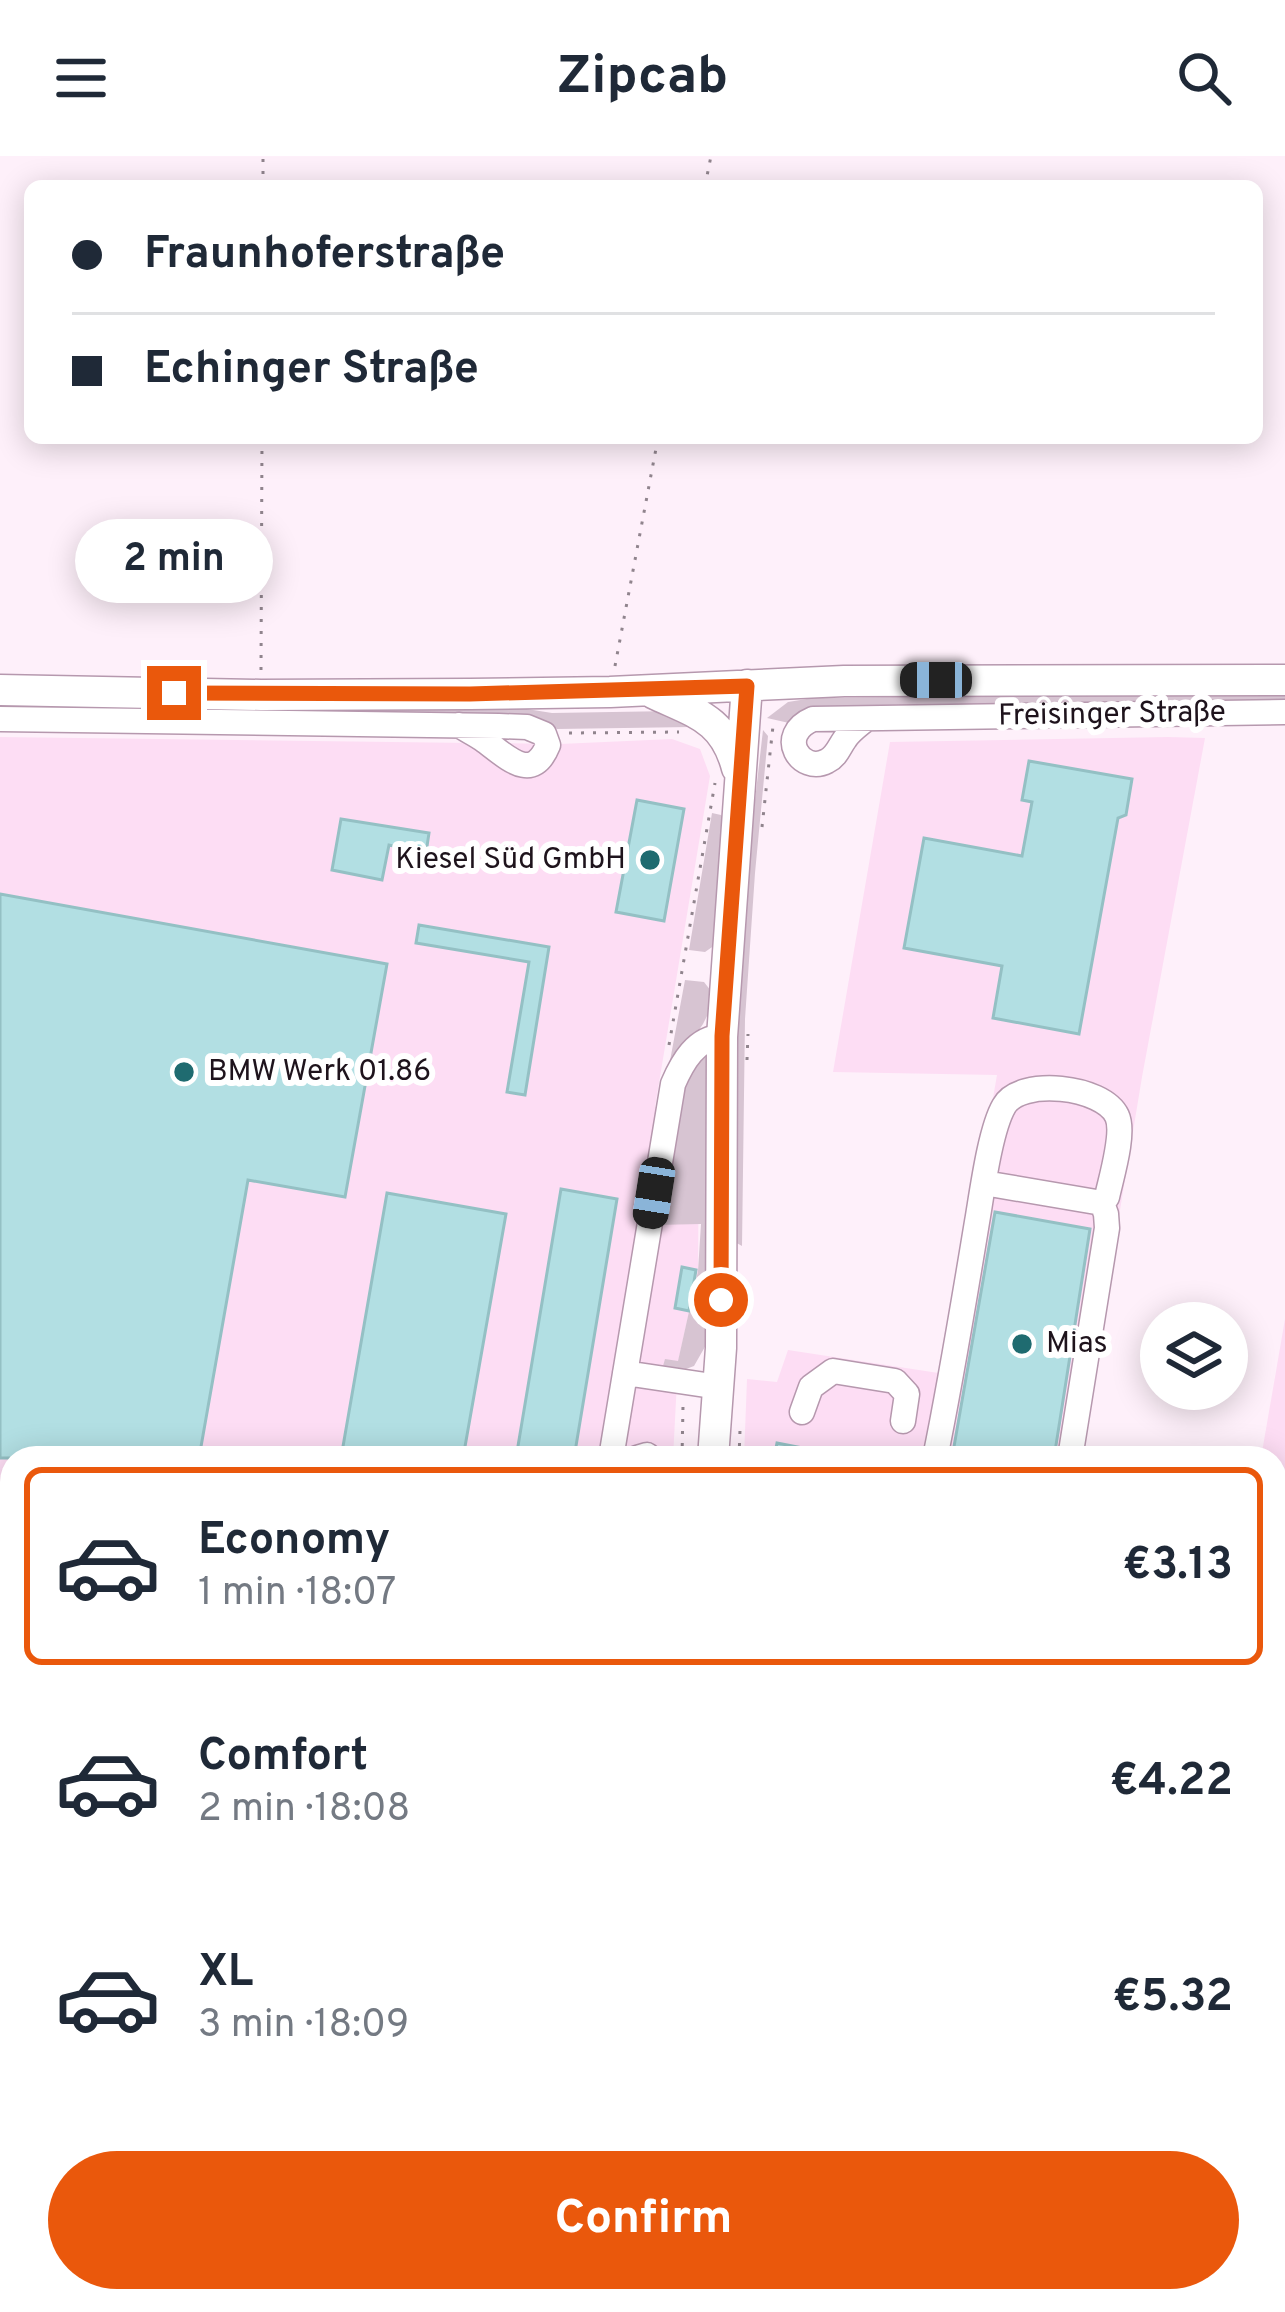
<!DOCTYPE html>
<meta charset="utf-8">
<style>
:root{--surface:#fff;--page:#f6f6f7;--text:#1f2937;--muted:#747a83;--line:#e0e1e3;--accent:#ea580c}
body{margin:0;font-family:Overpass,sans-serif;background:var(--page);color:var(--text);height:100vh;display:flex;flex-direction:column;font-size:45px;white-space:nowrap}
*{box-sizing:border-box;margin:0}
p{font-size:39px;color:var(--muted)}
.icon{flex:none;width:66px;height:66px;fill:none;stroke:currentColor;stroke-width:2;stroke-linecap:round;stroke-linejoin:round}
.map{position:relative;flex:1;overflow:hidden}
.sheet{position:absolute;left:0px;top:1290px;width:1287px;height:867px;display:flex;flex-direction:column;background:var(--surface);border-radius:36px 36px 0 0;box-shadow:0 6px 30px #0003}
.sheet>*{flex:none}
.hud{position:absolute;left:24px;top:24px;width:1239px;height:264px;border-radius:18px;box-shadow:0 6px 30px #0003;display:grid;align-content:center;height:264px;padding:0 48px;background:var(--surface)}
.controls{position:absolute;left:1140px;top:1146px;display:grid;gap:24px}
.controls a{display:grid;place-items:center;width:108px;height:108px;border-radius:50%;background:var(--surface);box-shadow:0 6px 30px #0003;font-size:60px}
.end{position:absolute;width:54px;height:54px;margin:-27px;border:15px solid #ea580c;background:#fff;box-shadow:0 0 0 6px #fff}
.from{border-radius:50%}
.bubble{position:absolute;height:84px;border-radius:42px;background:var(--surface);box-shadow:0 6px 30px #0003;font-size:39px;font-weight:700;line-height:84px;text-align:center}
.car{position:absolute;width:36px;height:72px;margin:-36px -18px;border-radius:15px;box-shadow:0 0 9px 3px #0007;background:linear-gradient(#222 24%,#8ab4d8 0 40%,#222 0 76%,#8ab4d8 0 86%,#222 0)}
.hud b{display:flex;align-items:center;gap:42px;height:114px;font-size:45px}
.hud b+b{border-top:3px solid var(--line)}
.hud i{width:30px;height:30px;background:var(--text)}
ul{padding:21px 0 0;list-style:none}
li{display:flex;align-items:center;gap:36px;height:198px;margin:0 24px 18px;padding:0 24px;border:6px solid transparent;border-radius:18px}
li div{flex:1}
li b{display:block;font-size:45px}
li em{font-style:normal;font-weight:700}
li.selected{border-color:var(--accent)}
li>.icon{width:108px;height:108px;stroke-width:1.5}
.button{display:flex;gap:24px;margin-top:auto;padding:24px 48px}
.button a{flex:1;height:138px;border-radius:72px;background:var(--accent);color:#fff;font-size:48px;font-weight:700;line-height:138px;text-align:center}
header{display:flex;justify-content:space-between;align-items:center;height:156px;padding:0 48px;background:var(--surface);font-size:54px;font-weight:700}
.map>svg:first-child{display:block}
</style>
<header><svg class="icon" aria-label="menu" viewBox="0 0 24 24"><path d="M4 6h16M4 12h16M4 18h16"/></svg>Zipcab<svg class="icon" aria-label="search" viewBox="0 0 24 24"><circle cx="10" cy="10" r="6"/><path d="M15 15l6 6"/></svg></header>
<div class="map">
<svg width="1285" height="2156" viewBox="0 0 1285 2156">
<rect width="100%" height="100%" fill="#fef0fa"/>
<!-- built -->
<path fill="#fdddf4" d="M0,581L560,588L672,583L700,593L710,620L655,951L699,981L698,1115L678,1206L673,1302H12V2145H1275V1302H1261L1285,1163V2156H0Z
M1168,581L1205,582L1142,921L1079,1302H744L747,1223L777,1226L788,1194L945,1218L997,919L833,916L890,586Z"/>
<!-- green -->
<path fill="#d7c4d2" d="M1285,536V547L805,555L793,562L789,567L767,562L788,546L813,542Z
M0,543L477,545L552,557L673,555L691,571L557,573L547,567L526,559L0,554Z
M763,574L768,580L755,717L745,863L742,1090L735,1086L738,855L749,697Z
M712,657L721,659L725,664L715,789L705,796L689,794Z
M685,824L704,826L711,835L708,858L703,868L667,921Z
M706,898L708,899L706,1189L694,1210L686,1213L663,1210L665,1203L678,1205L698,1115L701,1068L656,1069L684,927L692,910Z"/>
<!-- building -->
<path fill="#b2dfe3" stroke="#94c0c4" stroke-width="3" d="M1029,605L1132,623L1126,659L1118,662L1079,878L993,862L1002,810L904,792L924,682L1022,700L1032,646L1022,644Z
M637,644L684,653L664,765L616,756Z
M341,663L429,677L426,697L389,689L382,724L332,714Z
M0,738L387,808L345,1041L248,1024L199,1302H0Z
M419,769L549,791L525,939L507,936L529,806L416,787Z
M561,1033L617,1043L574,1302H516Z
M387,1037L506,1058L463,1302H341Z
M995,1056L1090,1073L1054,1302H952Z
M682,1111L696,1114L689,1155L675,1152Z
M777,1287L818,1295V1302H774Z"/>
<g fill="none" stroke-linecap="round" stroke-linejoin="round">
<!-- minor casing -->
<g stroke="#b698ae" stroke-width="27">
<path id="minor" d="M0,563L499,570L527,571L544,578L548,589C532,628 507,601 485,585C477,579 468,575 459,569
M866,563C859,569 850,575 845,583C839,591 837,600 827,605C801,619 775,579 813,563L1285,556
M625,1217L719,1231
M802,1256L811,1231L833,1215L895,1225L907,1238L903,1265
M611,1302L673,928C682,907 696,881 722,881
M637,1302L647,1299L651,1302
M935,1302C951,1224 964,1145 977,1066C982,1037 990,974 1004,950C1020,921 1103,930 1117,960C1125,977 1111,1022 1107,1041L1102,1047L984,1027
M1070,1302L1107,1072L1106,1058L1102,1047
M0,1441H12
M1275,1455L1285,1456
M1275,1752L1285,1758
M1275,1905H1285
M762,2156L763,2145"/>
</g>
<!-- major casing -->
<g stroke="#b698ae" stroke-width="33">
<path id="major" d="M0,534L261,539L470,538L610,536L844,525L1285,524
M653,537C695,557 724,562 737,612
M713,1302L721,1192L722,881L747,529
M584,2156L586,2145"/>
</g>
<!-- path -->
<path stroke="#90848d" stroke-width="3" stroke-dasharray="3 9" stroke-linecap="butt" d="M263,30V0
M705,30L711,0
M615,510L658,282
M261,514L262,282
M569,577L679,576
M762,671L773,570
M669,889L715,627
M747,904L748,878
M682,1302L683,1250
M739,1302L740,1274
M1275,1426L1285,1427
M1275,1483H1285"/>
<!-- minor -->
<use href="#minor" stroke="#fff" stroke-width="24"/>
<!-- major -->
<use href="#major" stroke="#fff" stroke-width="30"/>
</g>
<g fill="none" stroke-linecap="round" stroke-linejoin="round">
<!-- route -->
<path stroke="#ea580c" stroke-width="15" d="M174,537L470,538L747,530L722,880L721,1144"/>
</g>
<!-- markers -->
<g fill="#1f6b70" stroke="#fff" stroke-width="4.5">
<circle cx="650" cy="704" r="12"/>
<circle cx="184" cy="916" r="12"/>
<circle cx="1022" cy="1188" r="12"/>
</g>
<g text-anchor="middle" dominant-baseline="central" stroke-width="12" stroke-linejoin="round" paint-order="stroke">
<!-- street labels -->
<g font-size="30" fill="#1e131c" stroke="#fff">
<text transform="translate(1112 559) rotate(-1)">Freisinger Straße</text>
</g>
<!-- poi labels -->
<g font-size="30" fill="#1e131c" stroke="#fff" text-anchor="start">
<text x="626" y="704" text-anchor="end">Kiesel Süd GmbH</text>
<text x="208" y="916">BMW Werk 01.86</text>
<text x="1046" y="1188">Mias</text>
</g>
</g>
</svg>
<div class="controls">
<a><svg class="icon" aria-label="layers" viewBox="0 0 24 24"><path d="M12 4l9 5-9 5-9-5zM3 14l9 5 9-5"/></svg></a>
</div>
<i class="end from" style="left:721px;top:1144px"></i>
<i class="end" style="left:174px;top:537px"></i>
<div class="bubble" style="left:75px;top:363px;width:198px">2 min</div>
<i class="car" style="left:936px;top:524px;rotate:270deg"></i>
<i class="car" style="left:654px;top:1037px;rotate:189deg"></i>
<div class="hud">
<b><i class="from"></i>Fraunhoferstraße</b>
<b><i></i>Echinger Straße</b>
</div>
<section class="sheet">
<ul>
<li class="selected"><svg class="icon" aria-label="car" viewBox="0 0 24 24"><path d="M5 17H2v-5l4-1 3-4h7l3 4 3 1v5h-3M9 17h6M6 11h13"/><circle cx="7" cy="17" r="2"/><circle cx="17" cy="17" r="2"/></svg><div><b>Economy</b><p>1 min · 18:07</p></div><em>€3.13</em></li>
<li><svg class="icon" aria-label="car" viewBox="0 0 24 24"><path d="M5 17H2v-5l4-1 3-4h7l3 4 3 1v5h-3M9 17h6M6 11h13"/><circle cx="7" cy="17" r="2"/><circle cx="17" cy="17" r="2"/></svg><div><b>Comfort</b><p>2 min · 18:08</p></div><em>€4.22</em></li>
<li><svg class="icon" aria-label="car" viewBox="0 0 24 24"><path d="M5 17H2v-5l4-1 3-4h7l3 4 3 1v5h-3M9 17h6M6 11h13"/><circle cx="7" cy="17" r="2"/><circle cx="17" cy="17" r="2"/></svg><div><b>XL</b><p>3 min · 18:09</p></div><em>€5.32</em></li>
</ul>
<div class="button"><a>Confirm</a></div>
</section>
</div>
